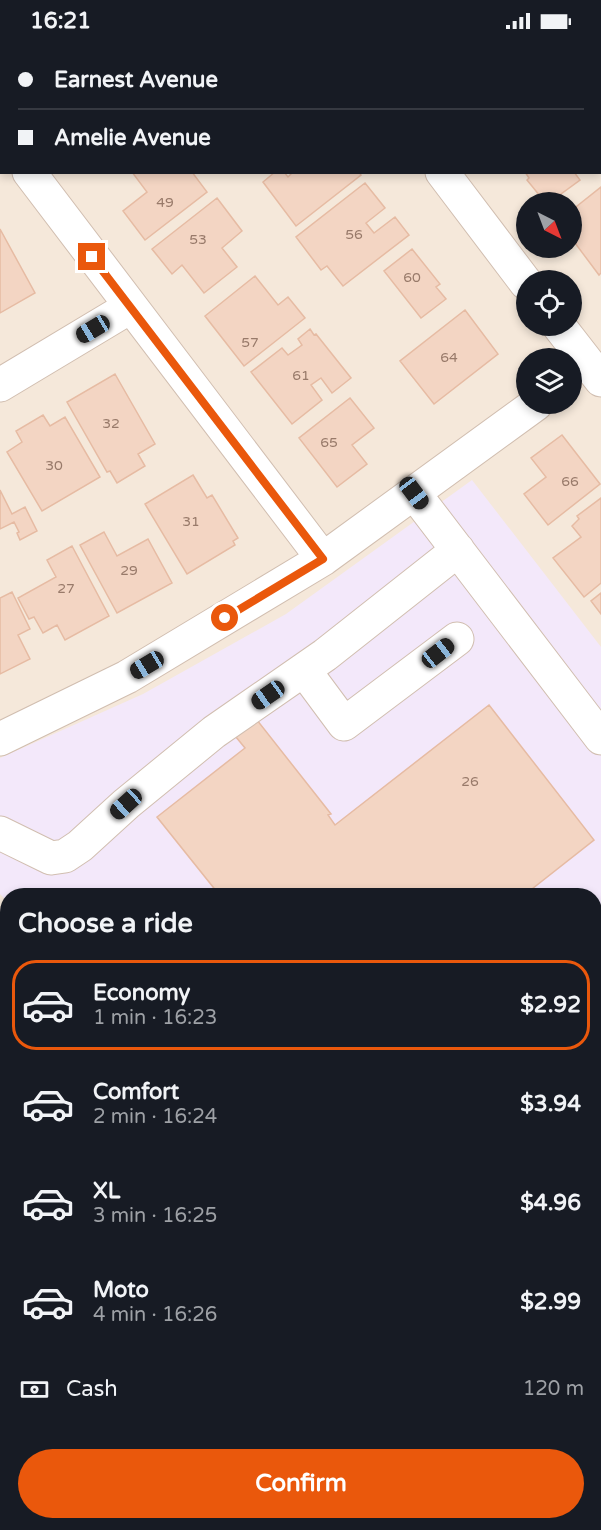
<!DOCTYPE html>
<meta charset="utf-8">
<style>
:root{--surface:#171b24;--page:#242831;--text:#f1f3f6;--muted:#9ea1a6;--line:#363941;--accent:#ea580c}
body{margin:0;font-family:"Varela Round",sans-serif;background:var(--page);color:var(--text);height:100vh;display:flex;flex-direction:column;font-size:22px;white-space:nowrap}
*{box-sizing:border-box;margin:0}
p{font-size:20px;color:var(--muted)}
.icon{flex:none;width:33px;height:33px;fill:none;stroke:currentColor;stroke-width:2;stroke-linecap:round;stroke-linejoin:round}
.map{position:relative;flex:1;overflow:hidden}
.sheet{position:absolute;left:0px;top:846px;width:602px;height:642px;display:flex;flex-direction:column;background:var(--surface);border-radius:24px 24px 0 0;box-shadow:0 3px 9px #0003}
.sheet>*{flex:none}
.hud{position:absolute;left:0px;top:0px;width:602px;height:132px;box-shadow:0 3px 9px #0003;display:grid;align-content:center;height:132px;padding:0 18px;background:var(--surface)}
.needle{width:39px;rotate:138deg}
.fabs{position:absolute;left:516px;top:150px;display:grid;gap:12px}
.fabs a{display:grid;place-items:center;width:66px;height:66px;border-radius:50%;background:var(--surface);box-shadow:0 3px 9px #0003;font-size:30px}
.end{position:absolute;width:27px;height:27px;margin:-14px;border:8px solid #ea580c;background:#fff;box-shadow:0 0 0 3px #fff}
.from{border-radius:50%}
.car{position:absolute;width:18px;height:36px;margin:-18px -9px;border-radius:8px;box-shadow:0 0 4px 2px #0007;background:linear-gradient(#222 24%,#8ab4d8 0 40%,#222 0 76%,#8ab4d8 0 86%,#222 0)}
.hud b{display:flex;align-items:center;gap:21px;height:57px;font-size:22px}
.hud b+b{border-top:2px solid var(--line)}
.hud i{width:15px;height:15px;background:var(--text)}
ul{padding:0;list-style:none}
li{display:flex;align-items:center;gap:18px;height:90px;margin:0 12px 9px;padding:0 6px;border:3px solid transparent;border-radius:24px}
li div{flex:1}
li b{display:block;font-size:22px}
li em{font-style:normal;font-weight:700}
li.active{border-color:var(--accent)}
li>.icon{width:54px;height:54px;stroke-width:1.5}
h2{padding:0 18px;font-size:27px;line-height:72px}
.pay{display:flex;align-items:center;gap:15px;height:66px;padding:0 18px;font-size:22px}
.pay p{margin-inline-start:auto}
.action{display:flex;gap:12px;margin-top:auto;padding:12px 18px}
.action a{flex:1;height:69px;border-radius:36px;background:var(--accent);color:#fff;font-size:24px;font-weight:700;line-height:69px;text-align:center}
.status{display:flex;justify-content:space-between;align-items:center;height:42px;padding:0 30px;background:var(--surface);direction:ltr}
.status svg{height:16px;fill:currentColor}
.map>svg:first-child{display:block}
</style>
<div class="status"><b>16:21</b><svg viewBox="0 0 49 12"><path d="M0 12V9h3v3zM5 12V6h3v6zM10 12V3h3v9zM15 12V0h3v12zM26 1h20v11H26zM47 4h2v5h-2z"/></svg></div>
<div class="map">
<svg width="601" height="1488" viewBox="0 0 601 1488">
<rect width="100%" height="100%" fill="#fdf6ec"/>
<!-- residential -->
<path fill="#f5e8da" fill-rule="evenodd" d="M0,0H601V1488H0ZM2,2H600V130H2ZM526,160H572V206H526ZM526,238H572V284H526ZM526,316H572V362H526ZM8,854H594V1480H8Z"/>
<!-- education -->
<path fill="#f3e8fa" d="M472,438L601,605V1045L594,1051V854H8L7,859L0,852V716L143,652L286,572Z"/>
<!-- green -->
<path fill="#d8ecc9" d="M601,1048V1340L594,1333V1054Z"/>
<!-- building -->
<path fill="#f3d5c3" stroke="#e6bba3" stroke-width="1.5" d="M22,0H78L79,2H20Z
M187,0H257L258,2H188Z
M419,0H518L516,2Z
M132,130H192L207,150L145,198L123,169L147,150Z
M275,130H284L288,135L293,130H359L361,133L296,184L263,140Z
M525,130H574L580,138L550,160L543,152L540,154L527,138L529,136Z
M365,141L385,166L366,181L374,191L395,175L409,193L343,244L327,224L321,228L296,195Z
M601,145V231L599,233L572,197V168Z
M217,156L242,189L222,206L237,225L204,251L182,223L172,232L152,207Z
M0,187L35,251L0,271Z
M412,207L440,242L436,245L446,257L421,276L384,229Z
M255,234L278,263L288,255L305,276L244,324L205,274Z
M465,268L498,312L434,362L400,319Z
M310,287L314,293L316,292L351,336L332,351L321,336L311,343L322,358L292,382L251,330L282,306L288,313L302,303L298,297Z
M115,332L155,402L138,412L145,424L117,441L110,429L107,430L67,360Z
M350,356L374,386L352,403L367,422L337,445L299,396Z
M43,373L50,384L65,375L100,435L42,469L7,410L22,400L16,389Z
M562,393L600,442L548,483L524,452L546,435L531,416Z
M193,433L207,456L212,453L238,496L233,499L235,503L187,532L145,462Z
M0,448L12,472L25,465L37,489L20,498L17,491L19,490L14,480L0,487Z
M601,456V541L584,555L553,516L581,495L572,484L579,477L577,474Z
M104,490L117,514L148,497L172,541L117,571L80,503Z
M72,504L109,574L65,598L57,583L43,591L34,575L29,577L18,556L56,535L47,518Z
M12,550L30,587L18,593L30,617L0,632V556Z
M601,551V572L591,559Z
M489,663L594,798L523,854H212L217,850L157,775L245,706L236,695L257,678L331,772L328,773L335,783Z
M0,887L8,891V908L0,922Z
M0,977L8,981V1016L5,1021L8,1022V1063L5,1068L0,1066Z
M0,1200L8,1204V1276L0,1272Z
M594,1368L601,1376V1393L596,1397L594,1395Z
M8,1373V1450L0,1445V1385Z
M594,1416L601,1425V1442L594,1447Z
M601,1450V1488H563L559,1483L563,1480H594V1456Z
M70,1480H91L86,1488Z
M101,1480H181L177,1488H97Z
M206,1480H226L239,1488H201Z
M278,1480H319L320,1481L315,1488H290Z
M330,1480H351L341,1488H336Z
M362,1480H423L428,1488H352Z"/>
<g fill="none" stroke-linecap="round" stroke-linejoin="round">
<!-- minor casing -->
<g stroke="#d1beb0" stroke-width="35">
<path id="minor" d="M342,0L343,2
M0,92L2,94
M29,130L323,517
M442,130L526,241
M559,284L601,338
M0,343L130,265
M414,451L601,696
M304,628L344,682L457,597
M0,697L127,635L323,517L536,362
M0,791L51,816L65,814L80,804L126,762L214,690L325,613L458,508
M0,1127L8,1131
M494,1480L501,1488"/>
</g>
<!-- minor -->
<use href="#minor" stroke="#fff" stroke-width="33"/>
</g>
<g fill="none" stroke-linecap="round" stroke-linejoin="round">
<!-- route -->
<path stroke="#ea580c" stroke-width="8" d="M92,215L323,517L225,576"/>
</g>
<g text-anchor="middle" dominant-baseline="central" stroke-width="4.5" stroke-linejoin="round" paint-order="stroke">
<!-- number labels -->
<g font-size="14" fill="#987a6a">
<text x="165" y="160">49</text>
<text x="354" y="192">56</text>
<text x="198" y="197">53</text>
<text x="412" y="235">60</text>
<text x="250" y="300">57</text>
<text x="449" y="315">64</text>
<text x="301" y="333">61</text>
<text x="111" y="381">32</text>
<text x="329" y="400">65</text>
<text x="54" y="423">30</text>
<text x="570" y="439">66</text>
<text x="191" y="479">31</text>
<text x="129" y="528">29</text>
<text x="66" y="546">27</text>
<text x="470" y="739">26</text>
</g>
</g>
</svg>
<div class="fabs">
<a><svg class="needle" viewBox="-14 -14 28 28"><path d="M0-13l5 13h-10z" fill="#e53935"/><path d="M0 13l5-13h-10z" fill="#9ea1a6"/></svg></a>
<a><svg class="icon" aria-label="locate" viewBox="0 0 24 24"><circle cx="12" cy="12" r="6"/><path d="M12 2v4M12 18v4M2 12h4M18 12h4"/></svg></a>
<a><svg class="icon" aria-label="layers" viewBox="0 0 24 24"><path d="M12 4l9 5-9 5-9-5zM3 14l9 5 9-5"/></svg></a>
</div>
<i class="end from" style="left:225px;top:576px"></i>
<i class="end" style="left:92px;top:215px"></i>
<i class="car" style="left:93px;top:287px;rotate:239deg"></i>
<i class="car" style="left:414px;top:451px;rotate:143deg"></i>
<i class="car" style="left:438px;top:611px;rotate:52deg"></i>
<i class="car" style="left:147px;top:623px;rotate:239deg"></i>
<i class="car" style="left:268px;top:653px;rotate:235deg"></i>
<i class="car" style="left:126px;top:762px;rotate:228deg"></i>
<div class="hud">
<b><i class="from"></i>Earnest Avenue</b>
<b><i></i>Amelie Avenue</b>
</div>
<section class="sheet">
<h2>Choose a ride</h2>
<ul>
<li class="active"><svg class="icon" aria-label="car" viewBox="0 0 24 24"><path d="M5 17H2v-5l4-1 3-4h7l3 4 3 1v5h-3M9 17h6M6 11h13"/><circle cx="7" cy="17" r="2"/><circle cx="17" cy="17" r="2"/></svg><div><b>Economy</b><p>1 min · 16:23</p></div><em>$2.92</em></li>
<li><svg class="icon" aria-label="car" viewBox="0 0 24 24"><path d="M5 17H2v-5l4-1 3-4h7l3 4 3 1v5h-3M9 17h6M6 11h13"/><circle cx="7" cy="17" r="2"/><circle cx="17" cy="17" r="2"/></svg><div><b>Comfort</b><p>2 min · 16:24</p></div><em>$3.94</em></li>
<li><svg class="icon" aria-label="car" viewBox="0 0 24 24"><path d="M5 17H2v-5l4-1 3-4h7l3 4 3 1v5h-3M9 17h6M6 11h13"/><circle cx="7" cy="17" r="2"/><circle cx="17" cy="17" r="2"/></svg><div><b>XL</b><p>3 min · 16:25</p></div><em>$4.96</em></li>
<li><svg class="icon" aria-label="car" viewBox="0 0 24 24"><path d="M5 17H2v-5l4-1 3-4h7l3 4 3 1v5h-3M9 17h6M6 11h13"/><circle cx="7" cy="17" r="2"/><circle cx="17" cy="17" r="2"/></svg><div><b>Moto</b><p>4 min · 16:26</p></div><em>$2.99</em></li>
</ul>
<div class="pay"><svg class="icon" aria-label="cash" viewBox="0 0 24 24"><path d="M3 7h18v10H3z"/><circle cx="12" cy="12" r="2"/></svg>Cash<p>120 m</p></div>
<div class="action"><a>Confirm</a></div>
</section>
</div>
